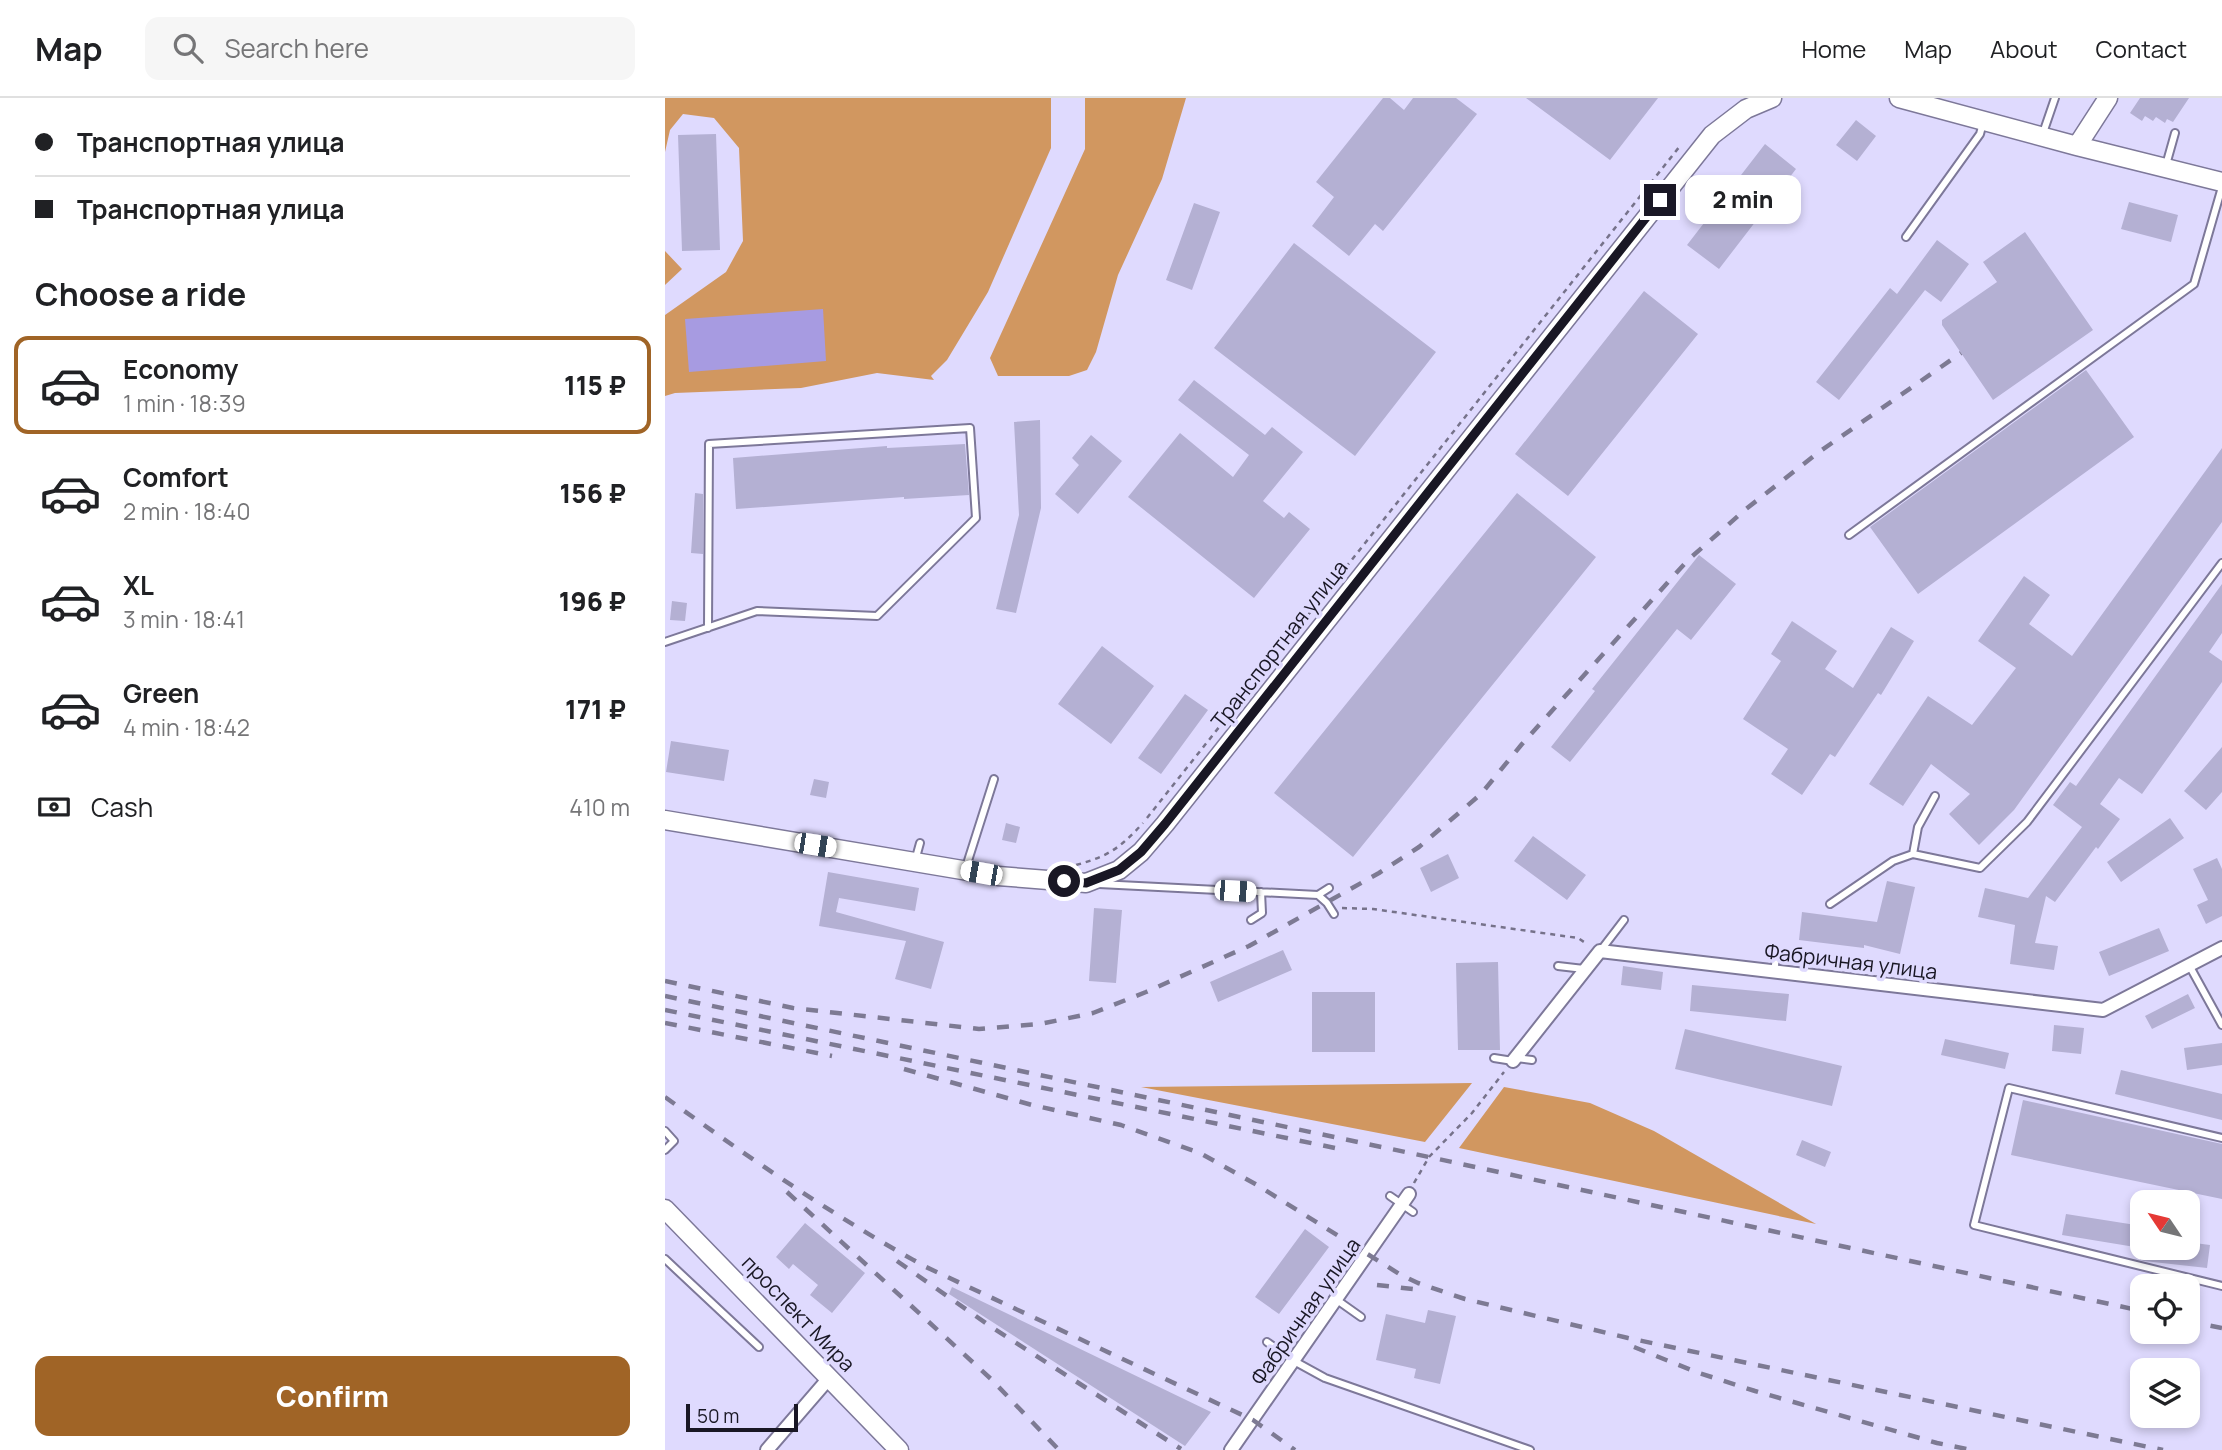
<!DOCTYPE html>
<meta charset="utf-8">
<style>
:root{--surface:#fff;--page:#f6f6f6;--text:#202124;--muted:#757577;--line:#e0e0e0;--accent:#a06426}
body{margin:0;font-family:Manrope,sans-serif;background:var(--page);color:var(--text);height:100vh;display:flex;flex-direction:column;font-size:26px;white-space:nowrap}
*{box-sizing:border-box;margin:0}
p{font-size:23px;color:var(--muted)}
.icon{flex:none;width:38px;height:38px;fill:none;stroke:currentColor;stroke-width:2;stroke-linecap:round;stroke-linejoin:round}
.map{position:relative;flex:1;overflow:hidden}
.drawer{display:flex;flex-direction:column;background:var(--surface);width:665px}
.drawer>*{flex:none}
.top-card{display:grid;align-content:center;height:154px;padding:0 35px;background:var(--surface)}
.needle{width:46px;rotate:305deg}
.tools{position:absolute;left:1465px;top:1092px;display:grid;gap:14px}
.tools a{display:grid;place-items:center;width:70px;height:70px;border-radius:14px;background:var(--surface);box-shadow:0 4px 10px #0003;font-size:35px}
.scale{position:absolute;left:21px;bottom:18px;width:112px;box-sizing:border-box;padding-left:7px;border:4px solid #191724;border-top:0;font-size:19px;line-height:24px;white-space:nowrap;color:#191724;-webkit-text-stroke:5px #dfdafe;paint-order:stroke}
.end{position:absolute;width:32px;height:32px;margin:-16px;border:9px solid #191724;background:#fff;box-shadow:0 0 0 4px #fff}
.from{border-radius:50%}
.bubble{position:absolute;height:49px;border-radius:14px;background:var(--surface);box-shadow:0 4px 10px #0003;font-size:23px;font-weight:800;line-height:49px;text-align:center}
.car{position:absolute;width:21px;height:42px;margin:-21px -10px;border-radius:9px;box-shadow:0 0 5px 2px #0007;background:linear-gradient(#fff 24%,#345 0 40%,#fff 0 76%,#345 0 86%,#fff 0)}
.top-card b{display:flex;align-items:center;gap:24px;height:66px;font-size:26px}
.top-card b+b{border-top:2px solid var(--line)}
.top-card i{width:18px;height:18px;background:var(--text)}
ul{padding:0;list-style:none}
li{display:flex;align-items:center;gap:21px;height:98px;margin:0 14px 10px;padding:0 21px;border:4px solid transparent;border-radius:14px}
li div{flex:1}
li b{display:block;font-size:26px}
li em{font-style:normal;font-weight:800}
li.current{border-color:var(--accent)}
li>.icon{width:63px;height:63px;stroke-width:1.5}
h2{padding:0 35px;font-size:32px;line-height:84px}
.pay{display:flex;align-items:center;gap:18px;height:77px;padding:0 35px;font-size:26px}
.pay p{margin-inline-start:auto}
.button{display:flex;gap:14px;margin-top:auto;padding:14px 35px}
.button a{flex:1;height:80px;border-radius:14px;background:var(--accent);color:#fff;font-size:28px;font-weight:800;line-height:80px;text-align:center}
header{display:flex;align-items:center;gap:42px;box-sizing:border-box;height:98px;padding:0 35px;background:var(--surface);border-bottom:2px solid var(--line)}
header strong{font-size:33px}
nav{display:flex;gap:38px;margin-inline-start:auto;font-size:24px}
.search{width:490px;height:63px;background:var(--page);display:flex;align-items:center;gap:18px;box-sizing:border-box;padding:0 24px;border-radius:14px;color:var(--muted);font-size:26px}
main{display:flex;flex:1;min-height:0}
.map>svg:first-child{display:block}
</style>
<header>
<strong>Map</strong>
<div class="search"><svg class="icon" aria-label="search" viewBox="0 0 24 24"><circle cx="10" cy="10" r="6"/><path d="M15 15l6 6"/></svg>Search here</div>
<nav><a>Home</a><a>Map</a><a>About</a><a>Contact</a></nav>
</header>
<main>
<section class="drawer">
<div class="top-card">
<b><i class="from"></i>Транспортная улица</b>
<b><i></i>Транспортная улица</b>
</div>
<h2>Choose a ride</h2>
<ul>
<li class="current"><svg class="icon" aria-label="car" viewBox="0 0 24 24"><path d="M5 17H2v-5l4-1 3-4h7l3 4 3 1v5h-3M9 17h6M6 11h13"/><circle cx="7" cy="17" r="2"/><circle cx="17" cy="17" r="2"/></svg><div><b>Economy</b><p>1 min · 18:39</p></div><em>115 ₽</em></li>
<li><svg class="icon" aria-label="car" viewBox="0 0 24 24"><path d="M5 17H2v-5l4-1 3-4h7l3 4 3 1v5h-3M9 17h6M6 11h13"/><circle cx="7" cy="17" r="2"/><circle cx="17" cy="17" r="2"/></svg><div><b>Comfort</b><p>2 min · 18:40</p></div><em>156 ₽</em></li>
<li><svg class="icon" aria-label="car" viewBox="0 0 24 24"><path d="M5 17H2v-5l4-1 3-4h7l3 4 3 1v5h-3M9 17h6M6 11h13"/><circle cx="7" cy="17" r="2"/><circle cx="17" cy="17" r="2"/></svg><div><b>XL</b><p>3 min · 18:41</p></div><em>196 ₽</em></li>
<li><svg class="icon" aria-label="car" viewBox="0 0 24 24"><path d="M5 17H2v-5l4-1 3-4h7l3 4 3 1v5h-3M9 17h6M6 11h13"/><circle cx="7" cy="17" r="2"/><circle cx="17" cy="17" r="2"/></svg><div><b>Green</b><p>4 min · 18:42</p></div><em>171 ₽</em></li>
</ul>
<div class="pay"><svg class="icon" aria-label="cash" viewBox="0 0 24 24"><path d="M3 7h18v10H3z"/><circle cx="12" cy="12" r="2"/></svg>Cash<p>410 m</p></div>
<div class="button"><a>Confirm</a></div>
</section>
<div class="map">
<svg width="1557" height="1352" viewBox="0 0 1557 1352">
<rect width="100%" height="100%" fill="#dfdafe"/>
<!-- forest -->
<path fill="#d19760" d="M0,0H386V50L323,194L282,262L266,278L269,282L212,275L136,290L10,295L0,298V217L61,174L78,143L74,50L49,20L18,16L5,32L0,54Z
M420,0H521L497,81L453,177L431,254L422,272L404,278H333L325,260L420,51Z
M0,153L17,171L0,187Z
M807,985L760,1044L476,989Z
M839,989L925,1005L989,1033L1151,1126L794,1050Z"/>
<!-- water -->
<path fill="#a79be1" d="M158,211L161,263L24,274L20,221Z"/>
<!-- building -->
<path fill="#b4b0d3" d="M718,0H725L739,12L748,0H791L812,16L718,133L710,126L684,158L647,128L669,99L651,84Z
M861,0H993L945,62Z
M1475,0H1524L1508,24L1502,21L1500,25L1491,19L1488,23L1480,18L1477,23L1465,15Z
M1191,22L1211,38L1192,63L1171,47Z
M51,36L55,152L17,153L13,37Z
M1100,46L1131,71L1054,171L1022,147Z
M1464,104L1513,117L1506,144L1456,131Z
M529,105L555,114L527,192L501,182Z
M1360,134L1428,232L1328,302L1277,227V222L1332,184L1318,164Z
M1272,142L1304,166L1276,204L1260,192L1174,302L1151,284L1225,190L1232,196Z
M629,145L771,254L690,358L549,250Z
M979,193L1033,236L903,398L850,356Z
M1421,272L1469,339L1253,496L1205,429Z
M529,282L600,337L607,329L638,354L598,403L619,420L624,414L645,431L589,500L463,399L515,335L568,379L584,357L513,302Z
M375,322L376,410L351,515L331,511L354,417L349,324Z
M426,337L457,363L413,416L390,396L414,367L407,360Z
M300,346L304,397L239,401V399L71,411L68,360L222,348V350Z
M1557,350V424L1349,712L1314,747L1284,716L1305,696L1266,666L1238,708L1204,686L1263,598L1307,627L1351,570L1313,543L1359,478L1385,497L1364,526L1407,558Z
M30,395L38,396V456L26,455Z
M852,395L931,459L688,759L609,695Z
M1034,457L1071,486L1026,542L1012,531L905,664L886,649L930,593L927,591Z
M1557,486V535L1544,554L1557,563V584L1477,696L1454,680L1435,706L1455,721L1433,751L1431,749L1390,804L1381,798L1370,845L1393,848L1389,872L1345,866L1350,827L1313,819L1320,790L1363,800L1417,729L1388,707L1405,684L1411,688Z
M7,503L22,505L20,523L5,522Z
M1127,523L1172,553L1160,571L1188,590L1226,529L1249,543L1216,597L1213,595L1170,659L1165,656L1137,697L1106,676L1123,651L1078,621L1116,563L1106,556Z
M437,548L489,588L446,646L393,606Z
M520,596L543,612L496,676L473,660Z
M6,643L64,652L59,683L1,674Z
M1557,649V694L1541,712L1519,693Z
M149,681L164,684L161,700L145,697Z
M1505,720L1519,740L1456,784L1442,764Z
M341,725L355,729L351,745L337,742Z
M868,738L921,777L902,802L849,763Z
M783,756L794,780L766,794L755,770Z
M1552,760L1557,771V818L1541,826L1532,807L1543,802L1528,771Z
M163,774L254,790L250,813L174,800L171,814L279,844L266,891L230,881L241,843L154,828Z
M1222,783L1250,789L1235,856L1199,847V850L1134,842L1137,814L1212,824Z
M429,810L457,812L451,885L424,883Z
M1494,830L1504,853L1444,878L1434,854Z
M618,852L627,872L553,904L545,884Z
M833,864L835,952H793L791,865Z
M958,868L998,874L996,892L956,887Z
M1027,887L1124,896L1121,923L1025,913Z
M647,894H710V954H647Z
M1523,896L1530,910L1487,931L1480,918Z
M1389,927L1419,930L1416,956L1387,953Z
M1020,931L1177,968L1167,1008L1010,971Z
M1280,941L1344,955L1340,971L1276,957Z
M1557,945V967L1522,972L1519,950Z
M1456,972L1557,996V1022L1450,996Z
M1358,1002L1557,1046V1101L1346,1057Z
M1137,1042L1166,1054L1160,1069L1131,1057Z
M1401,1116L1477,1128V1150H1522V1144L1545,1147L1542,1170L1479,1163L1475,1162L1476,1150L1397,1137Z
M140,1125L200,1175L167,1215L145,1197L153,1187L128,1166L124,1171L111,1159Z
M640,1131L664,1149L614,1216L590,1199Z
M287,1189L546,1314L520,1348L284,1196Z
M763,1212L791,1218L775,1286L749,1280L751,1271L711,1262L721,1216L760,1225Z"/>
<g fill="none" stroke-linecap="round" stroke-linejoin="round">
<!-- lane casing -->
<g stroke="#7d7899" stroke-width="10">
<path id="lane" d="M1377,38L1390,0
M1501,67L1510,35
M1241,139L1315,36L1318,25
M1184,437L1529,186L1557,89
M0,544L92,513L212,518L311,420L305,330L44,346L43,530
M1248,756L1253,729L1270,698
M250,763L255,745
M301,769L329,681
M434,786L653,797L664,790
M653,797L662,805L669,816
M1165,806L1228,763L1248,756L1315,770L1362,724L1557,465
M586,822L597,815L596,794
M936,852L959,822
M1524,867L1557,927
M893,868L919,871
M1109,874L1111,860
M829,960L848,963
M852,960L867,962
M0,1033L9,1043L0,1052
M1557,1040L1344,990L1309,1127L1557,1188
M725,1098L748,1114
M0,1161L94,1249
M672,1202L696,1219
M602,1244L629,1263L660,1280L865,1352"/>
</g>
<!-- street casing -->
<g stroke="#7d7899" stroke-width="16">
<path id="street" d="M848,963L935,853L1438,912L1557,850
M102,1352L165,1279
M566,1352L744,1096"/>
</g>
<!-- secondary casing -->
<g stroke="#7d7899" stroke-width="21">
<path id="secondary" d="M1234,0L1412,48L1557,84
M1412,48L1443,0
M0,722L333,778L421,785L454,772L476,754L500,726L1047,37L1081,11L1107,0
M0,1111L234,1352"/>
</g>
<!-- path -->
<path stroke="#76728a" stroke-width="2.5" stroke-dasharray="5 5" stroke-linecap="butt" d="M482,720L1015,48
M411,767C444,758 455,750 478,725
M677,810L708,811L913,840L922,846
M749,1085L764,1059L807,1015L839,974"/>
<!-- lane -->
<use href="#lane" stroke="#fff" stroke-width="6"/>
<!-- street -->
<use href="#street" stroke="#fff" stroke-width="12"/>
<!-- secondary -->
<use href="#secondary" stroke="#fff" stroke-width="18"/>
<!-- rail -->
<path stroke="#7d7a93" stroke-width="4.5" stroke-dasharray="12 12" stroke-linecap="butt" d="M0,883L128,910L314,931L375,926L428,915L481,894L584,848L714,775L754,749L816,696L857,646L1023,462L1081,411L1154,354L1296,255
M0,898L764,1059L1477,1213
M0,912L675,1051
M0,925L167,958
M239,971L367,1007L456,1027L535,1055L592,1087L736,1177L753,1185L800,1201L963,1240L1498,1352
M0,999C84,1060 170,1119 261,1169L588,1322L630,1352
M122,1094L326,1281L394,1352
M232,1163L325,1228L516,1351
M712,1187L756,1192
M1522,1223L1557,1230
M969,1249L1031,1274L1090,1293L1272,1345L1307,1352"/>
</g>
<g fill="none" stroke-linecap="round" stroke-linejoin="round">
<!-- route -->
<path stroke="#191724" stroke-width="9" d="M399,783L421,785L454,772L476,754L500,726L995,102"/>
</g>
<g text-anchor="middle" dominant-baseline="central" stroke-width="7" stroke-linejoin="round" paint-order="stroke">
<!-- street labels -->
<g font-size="21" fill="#191724" stroke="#dfdafe">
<text transform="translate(614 546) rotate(-52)">Транспортная улица</text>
<text transform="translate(1186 863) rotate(7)">Фабричная улица</text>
<text transform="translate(640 1213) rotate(-55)">Фабричная улица</text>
<text transform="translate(134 1215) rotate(46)">проспект Мира</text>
</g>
</g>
</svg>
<div class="tools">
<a><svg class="needle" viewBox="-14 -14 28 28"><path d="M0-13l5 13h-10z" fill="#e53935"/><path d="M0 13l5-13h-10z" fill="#757577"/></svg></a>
<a><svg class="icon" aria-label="locate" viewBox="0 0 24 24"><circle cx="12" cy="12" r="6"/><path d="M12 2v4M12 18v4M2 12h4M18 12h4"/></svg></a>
<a><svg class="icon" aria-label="layers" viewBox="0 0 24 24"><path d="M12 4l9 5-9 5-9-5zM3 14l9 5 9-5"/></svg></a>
</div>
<div class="scale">50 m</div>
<i class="end from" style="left:399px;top:783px"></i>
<i class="end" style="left:995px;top:102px"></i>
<div class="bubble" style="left:1020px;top:77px;width:116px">2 min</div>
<i class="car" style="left:150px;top:747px;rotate:99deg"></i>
<i class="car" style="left:316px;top:775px;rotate:280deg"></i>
<i class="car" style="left:570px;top:793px;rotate:93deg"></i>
</div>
</main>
